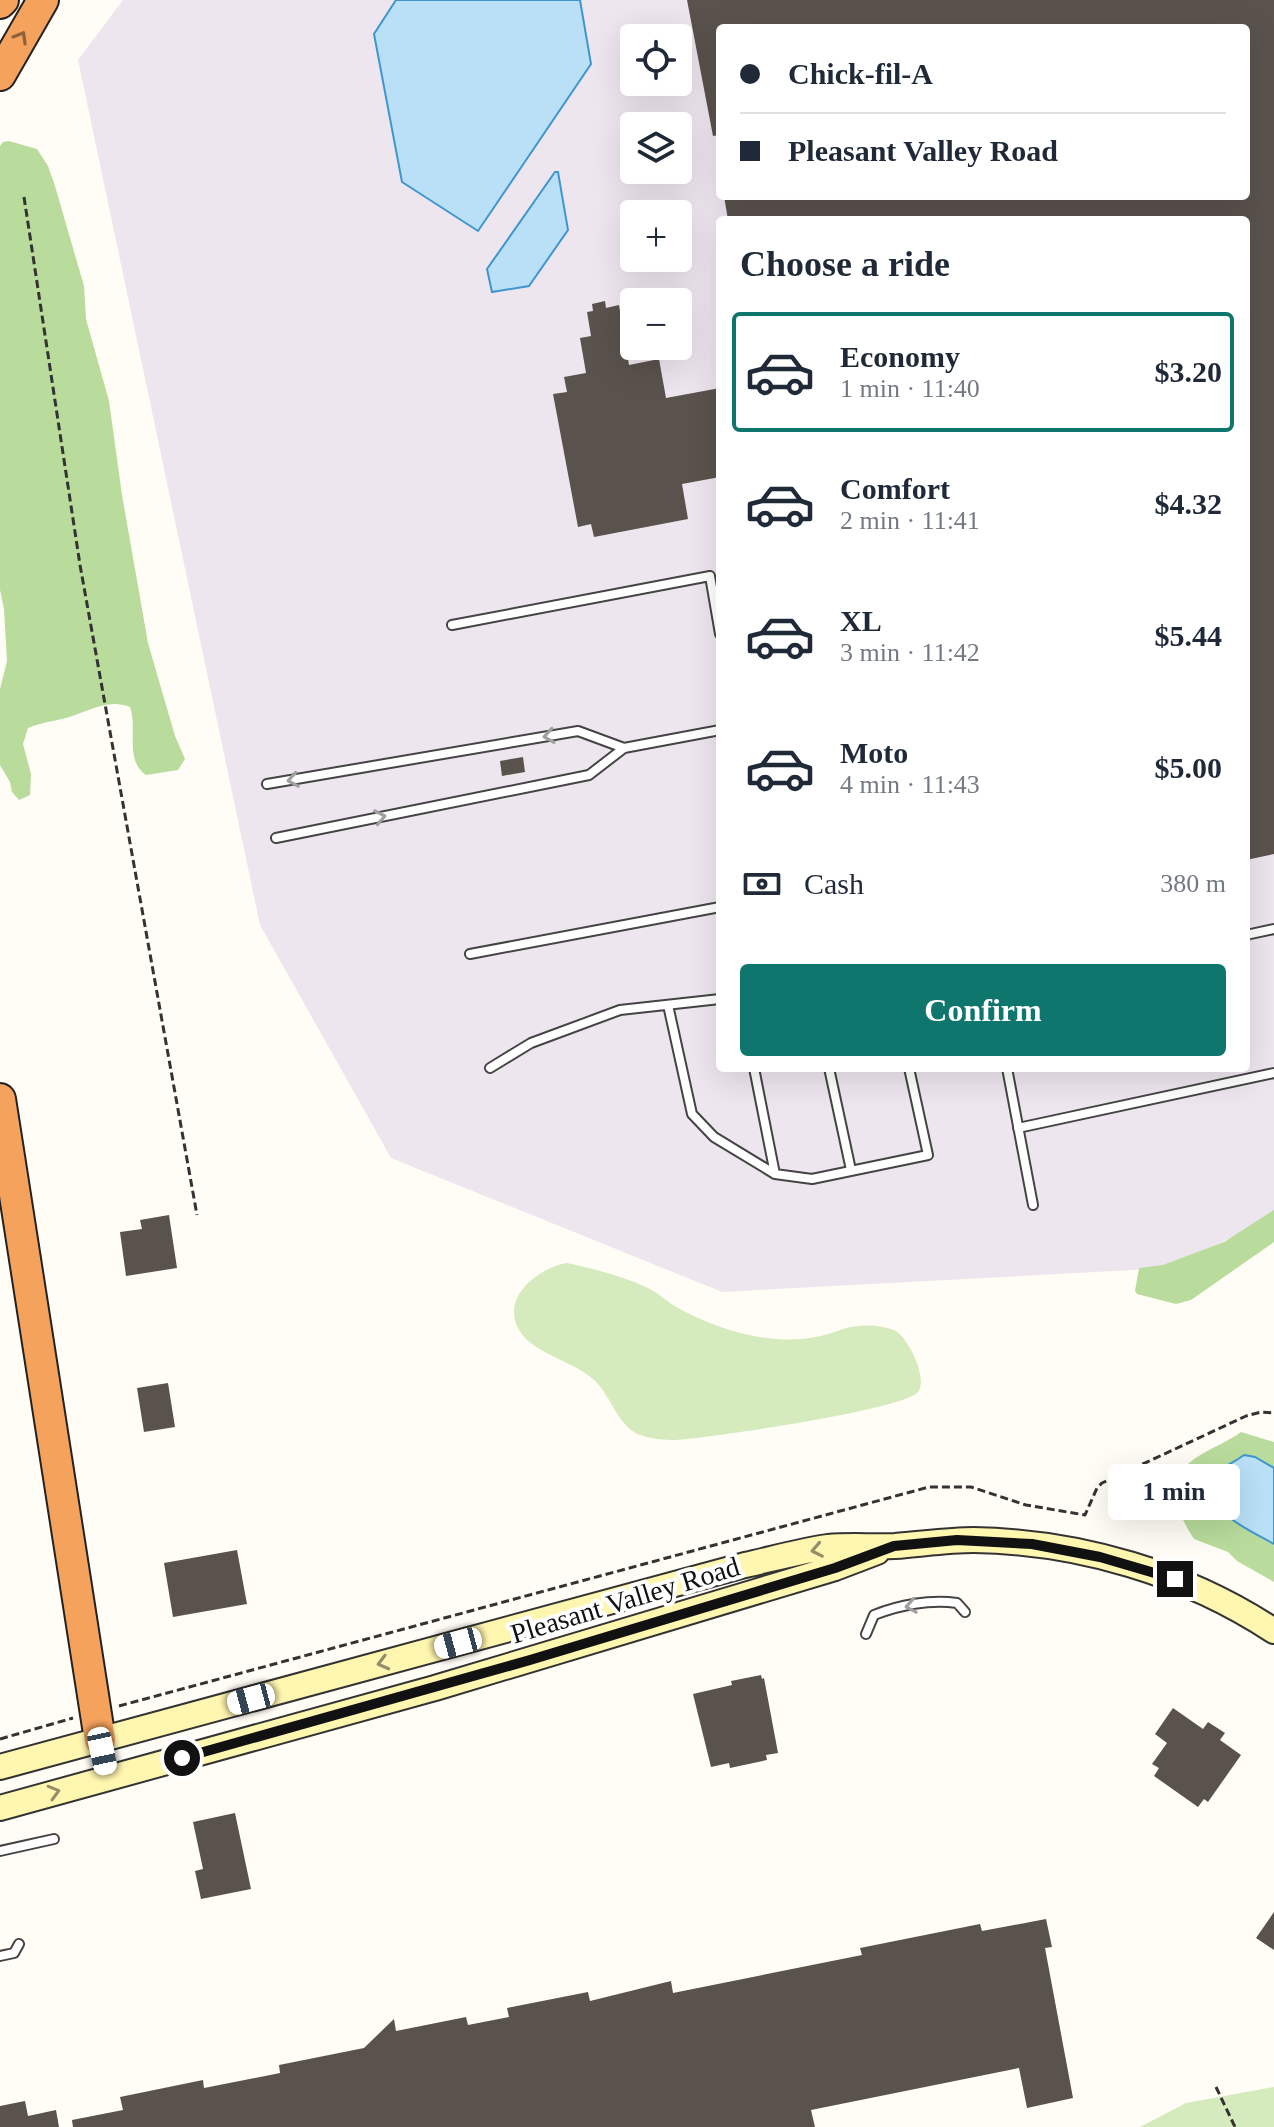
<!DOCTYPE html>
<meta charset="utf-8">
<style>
:root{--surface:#fff;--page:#f6f6f7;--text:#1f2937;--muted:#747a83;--line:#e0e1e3;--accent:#0f766e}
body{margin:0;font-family:"Times New Roman",serif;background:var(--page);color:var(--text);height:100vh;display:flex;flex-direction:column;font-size:30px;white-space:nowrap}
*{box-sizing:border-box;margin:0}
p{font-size:26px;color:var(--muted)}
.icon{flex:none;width:44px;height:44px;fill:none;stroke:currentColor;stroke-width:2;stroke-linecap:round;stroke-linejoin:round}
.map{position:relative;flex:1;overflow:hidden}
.drawer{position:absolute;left:716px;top:216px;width:534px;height:856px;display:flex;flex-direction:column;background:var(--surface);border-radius:8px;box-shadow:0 8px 32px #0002}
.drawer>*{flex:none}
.banner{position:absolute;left:716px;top:24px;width:534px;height:176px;border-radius:8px;box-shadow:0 8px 32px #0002;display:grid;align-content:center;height:176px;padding:0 24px;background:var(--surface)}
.tools{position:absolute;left:620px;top:24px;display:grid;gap:16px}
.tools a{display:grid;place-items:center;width:72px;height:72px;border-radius:8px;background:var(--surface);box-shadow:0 8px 32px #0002;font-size:40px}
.end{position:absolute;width:36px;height:36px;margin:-18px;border:10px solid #111;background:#fff;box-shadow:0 0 0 4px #fff}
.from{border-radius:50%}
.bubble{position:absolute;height:56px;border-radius:8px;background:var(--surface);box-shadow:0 8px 32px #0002;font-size:26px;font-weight:700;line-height:56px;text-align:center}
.car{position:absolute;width:24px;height:48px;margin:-24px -12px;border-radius:10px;box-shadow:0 0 6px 2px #0007;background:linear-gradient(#fff 24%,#345 0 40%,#fff 0 76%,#345 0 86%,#fff 0)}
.banner b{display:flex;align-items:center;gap:28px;height:76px;font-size:30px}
.banner b+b{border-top:2px solid var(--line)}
.banner i{width:20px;height:20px;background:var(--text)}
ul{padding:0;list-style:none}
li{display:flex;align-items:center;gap:24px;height:120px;margin:0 16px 12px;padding:0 8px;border:4px solid transparent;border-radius:8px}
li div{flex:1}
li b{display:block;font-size:30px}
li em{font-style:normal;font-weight:700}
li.on{border-color:var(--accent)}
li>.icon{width:72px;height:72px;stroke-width:1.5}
h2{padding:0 24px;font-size:36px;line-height:96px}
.pay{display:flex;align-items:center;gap:20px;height:88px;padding:0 24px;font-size:30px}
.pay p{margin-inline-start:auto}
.button{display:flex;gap:16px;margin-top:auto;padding:16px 24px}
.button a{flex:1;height:92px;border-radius:8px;background:var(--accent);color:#fff;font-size:32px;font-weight:700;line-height:92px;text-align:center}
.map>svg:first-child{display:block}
</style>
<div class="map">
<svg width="1274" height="2127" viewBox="0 0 1274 2127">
<rect width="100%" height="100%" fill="#fffdf5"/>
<!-- industrial -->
<path fill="#eee6ef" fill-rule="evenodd" d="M123,0H1274V1216L1170,1268L722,1292L391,1158L260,925L78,60ZM720,28H1246V196H720ZM634,38H678V82H634ZM634,126H678V170H634ZM634,214H678V258H634ZM720,220H1246V1068H720ZM634,302H678V346H634Z"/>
<!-- green -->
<path fill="#d5ebbd" d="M567,1263C595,1269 622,1276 648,1288C659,1293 667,1302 678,1308C726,1334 787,1351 840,1330C855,1324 878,1324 894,1330C906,1334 929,1378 918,1392C903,1410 708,1438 676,1440C665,1440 650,1439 640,1435C617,1426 611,1395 594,1380C572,1358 516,1352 514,1313C513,1288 545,1266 567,1263Z
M1274,2087V2127H1140L1186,2103Z"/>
<!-- forest -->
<path fill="#b9dc9c" d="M9,141L37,149L48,166L55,186L84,286L86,319L109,401L122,495L148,643L175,736L185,759L178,770L146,775C124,760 138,728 130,707C107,698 88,712 66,718C53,721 40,723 28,728L23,744L31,774L30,795L19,800L12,792L10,782L0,765V689L7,661L4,609L0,590V146L3,142Z
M1274,1210V1242L1191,1300L1176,1304L1137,1294L1135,1291L1139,1268L1163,1265L1224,1242Z
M1241,1432L1274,1442V1468C1268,1465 1262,1460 1256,1458C1230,1449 1220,1482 1212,1499L1274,1544V1582L1237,1561L1228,1552L1194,1539C1173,1507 1164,1475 1202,1454C1215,1446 1229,1441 1241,1432Z"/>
<!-- water -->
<path fill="#b9e0f7" stroke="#3f96cf" stroke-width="2" d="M396,0H580L591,64L478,231L402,182L374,34Z
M555,172H558L568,230L529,286L492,292L487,269Z
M1244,1455L1255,1457L1274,1468V1544C1247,1529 1222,1519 1207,1490L1205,1484C1216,1470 1230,1465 1244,1455Z"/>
<!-- building -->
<path fill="#5a524d" d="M687,0H1274V854L1246,860V220H728L724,196H1246V28H720V135L713,136Z
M605,301L606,308L619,305L629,365L659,359L666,398L720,388V477L682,484L688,519L594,537L591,524L578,527L553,394L567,392L564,377L586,373L580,338L591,336L587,312L593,311L592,304Z
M523,757L525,772L502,776L500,761Z
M169,1215L177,1268L126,1276L120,1232L142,1229L140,1220Z
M168,1383L175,1427L144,1432L137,1388Z
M237,1550L247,1604L173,1617L164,1563Z
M761,1675L762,1679L764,1678L778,1753L766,1755L767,1760L730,1768L729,1763L711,1767L693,1694L732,1685L731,1681Z
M1173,1708L1203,1729L1208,1722L1225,1733L1220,1740L1241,1755L1208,1802L1204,1799L1198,1807L1154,1776L1159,1768L1152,1764L1167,1743L1155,1734Z
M235,1813L251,1889L201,1899L195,1871L203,1869L193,1822Z
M1274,1912V1950L1256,1938Z
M1046,1919L1052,1947L1045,1948L1073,2098L1027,2108L1019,2068L811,2110L815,2127H73L72,2120L123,2110L120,2097L203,2080L204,2088L280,2073L279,2065L364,2048L394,2019L396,2031L466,2017L468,2025L509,2017L507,2008L588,1992L590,2001L671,1981L673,1993L862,1955L860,1948L980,1924L982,1931Z
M25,2101L28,2116L56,2110L59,2127H0V2106Z"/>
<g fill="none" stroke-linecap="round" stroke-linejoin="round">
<!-- service casing -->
<g stroke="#444" stroke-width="12">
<path id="service" d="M452,625L710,576L720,634
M267,784L578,731L624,748
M276,838L589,775L624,748L720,730
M1246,935L1274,929
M470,954L720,907
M668,1005L692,1114L714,1137L775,1174L812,1179L928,1155L909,1068
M490,1068L531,1043L620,1010L720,999
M754,1068L775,1174
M829,1068L851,1170
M1007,1068L1033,1205
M1018,1128L1274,1073
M866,1634L874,1615C899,1605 930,1599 957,1603L965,1612
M0,1851L54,1839
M0,1956L14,1953L19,1944"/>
</g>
<!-- secondary casing -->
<g stroke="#333" stroke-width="28">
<path id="secondary" d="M0,1767L745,1565C772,1559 800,1551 828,1547C850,1545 873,1547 895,1546C922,1544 948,1540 974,1540C1080,1542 1186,1573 1274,1631
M0,1808L435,1688L835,1568L877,1552"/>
</g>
<!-- motorway casing -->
<g stroke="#222" stroke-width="34">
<path id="motorway" d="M0,3L3,0
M0,75L43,0
M0,1099L100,1740"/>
</g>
<!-- path -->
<path stroke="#333" stroke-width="3" stroke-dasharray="8 4" stroke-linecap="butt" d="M24,197L80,565L197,1215
M119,1706L929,1487H971L1026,1505L1085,1515L1097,1488L1102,1483L1246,1416L1261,1412L1274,1413
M0,1739L73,1718
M1216,2087L1235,2127"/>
<!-- service -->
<use href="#service" stroke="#fff" stroke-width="8"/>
<!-- secondary -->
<use href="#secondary" stroke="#fff6b0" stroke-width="24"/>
<!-- motorway -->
<use href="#motorway" stroke="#f5a25d" stroke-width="30"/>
</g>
<!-- one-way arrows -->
<defs><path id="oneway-chevron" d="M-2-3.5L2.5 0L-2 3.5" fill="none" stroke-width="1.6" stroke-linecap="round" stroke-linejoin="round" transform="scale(2)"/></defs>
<use stroke="#8e613b" href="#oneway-chevron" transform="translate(21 37) rotate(-60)"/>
<g stroke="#a0a0a0">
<use href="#oneway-chevron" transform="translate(549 736) rotate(171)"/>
<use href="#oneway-chevron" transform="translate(293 780) rotate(170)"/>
<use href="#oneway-chevron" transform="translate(380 817) rotate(-11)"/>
<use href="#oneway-chevron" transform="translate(911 1606) rotate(170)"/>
</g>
<g stroke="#948f68">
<use href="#oneway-chevron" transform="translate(817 1550) rotate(169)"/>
<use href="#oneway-chevron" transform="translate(383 1663) rotate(165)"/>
<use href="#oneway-chevron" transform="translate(54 1792) rotate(-16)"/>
</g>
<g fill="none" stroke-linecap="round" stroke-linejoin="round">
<!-- route -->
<path stroke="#111" stroke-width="10" d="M182,1758L530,1660L835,1568L894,1546L957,1540L1032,1544L1100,1557L1175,1579"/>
</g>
<g text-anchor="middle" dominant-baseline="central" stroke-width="8" stroke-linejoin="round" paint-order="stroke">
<!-- street labels -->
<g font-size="28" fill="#111" stroke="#fff">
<text transform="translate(625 1600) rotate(-17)">Pleasant Valley Road</text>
</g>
</g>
</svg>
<div class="tools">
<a><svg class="icon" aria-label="locate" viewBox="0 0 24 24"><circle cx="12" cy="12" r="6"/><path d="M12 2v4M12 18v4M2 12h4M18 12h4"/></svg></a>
<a><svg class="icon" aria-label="layers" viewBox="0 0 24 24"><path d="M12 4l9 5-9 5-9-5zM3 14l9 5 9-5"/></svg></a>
<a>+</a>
<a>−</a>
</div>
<i class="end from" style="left:182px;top:1758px"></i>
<i class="end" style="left:1175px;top:1579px"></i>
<div class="bubble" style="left:1108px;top:1464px;width:132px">1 min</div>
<i class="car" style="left:458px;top:1643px;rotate:255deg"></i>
<i class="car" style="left:251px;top:1699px;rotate:255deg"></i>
<i class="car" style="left:102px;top:1751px;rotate:168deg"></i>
<div class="banner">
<b><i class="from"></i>Chick-fil-A</b>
<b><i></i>Pleasant Valley Road</b>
</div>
<section class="drawer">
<h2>Choose a ride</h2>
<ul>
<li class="on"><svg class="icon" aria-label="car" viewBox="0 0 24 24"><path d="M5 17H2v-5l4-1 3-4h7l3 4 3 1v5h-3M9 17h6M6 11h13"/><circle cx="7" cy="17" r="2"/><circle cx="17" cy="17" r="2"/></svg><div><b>Economy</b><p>1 min · 11:40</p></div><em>$3.20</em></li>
<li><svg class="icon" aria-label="car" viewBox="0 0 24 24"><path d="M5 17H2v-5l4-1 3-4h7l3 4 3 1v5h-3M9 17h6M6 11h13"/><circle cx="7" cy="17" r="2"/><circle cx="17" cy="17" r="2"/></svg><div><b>Comfort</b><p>2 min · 11:41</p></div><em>$4.32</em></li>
<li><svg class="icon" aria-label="car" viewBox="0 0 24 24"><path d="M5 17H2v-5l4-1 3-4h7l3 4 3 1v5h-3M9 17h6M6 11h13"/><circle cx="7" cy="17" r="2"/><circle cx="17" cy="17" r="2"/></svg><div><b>XL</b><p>3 min · 11:42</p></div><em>$5.44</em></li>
<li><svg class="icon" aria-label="car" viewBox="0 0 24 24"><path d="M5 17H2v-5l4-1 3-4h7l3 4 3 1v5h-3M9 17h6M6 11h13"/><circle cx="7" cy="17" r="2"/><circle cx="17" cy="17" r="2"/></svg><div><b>Moto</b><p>4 min · 11:43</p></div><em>$5.00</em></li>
</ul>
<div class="pay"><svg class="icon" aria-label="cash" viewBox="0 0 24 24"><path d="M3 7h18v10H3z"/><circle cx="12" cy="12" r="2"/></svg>Cash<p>380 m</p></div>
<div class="button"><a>Confirm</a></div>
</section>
</div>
